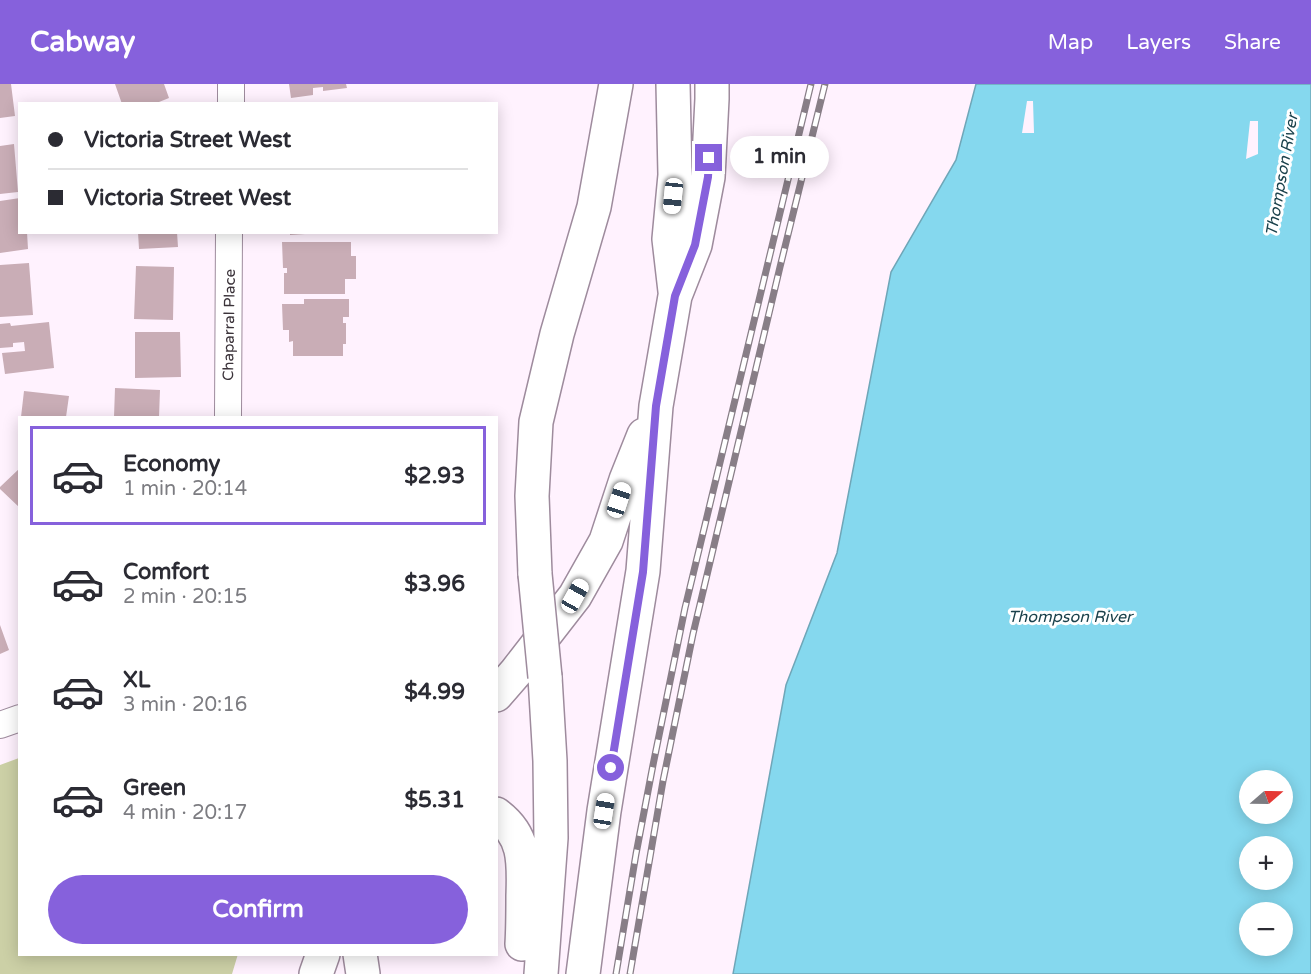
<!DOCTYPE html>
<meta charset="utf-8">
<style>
:root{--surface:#fff;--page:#f7f7f7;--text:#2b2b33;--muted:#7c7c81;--line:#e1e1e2;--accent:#8661dc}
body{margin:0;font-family:"Varela Round",sans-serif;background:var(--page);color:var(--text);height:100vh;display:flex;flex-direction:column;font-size:22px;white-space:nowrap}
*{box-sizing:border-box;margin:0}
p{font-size:20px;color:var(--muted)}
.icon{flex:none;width:33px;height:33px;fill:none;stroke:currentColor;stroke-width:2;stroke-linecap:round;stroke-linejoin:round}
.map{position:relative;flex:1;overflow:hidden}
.details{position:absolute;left:18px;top:332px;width:480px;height:540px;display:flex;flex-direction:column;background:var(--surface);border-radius:0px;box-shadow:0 3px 15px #0003}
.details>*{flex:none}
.hud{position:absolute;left:18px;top:18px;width:480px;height:132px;border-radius:0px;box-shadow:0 3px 15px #0003;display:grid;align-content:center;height:132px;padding:0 30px;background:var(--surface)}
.needle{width:39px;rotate:70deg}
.tools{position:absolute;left:1239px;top:686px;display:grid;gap:12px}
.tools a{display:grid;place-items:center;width:54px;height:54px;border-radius:50%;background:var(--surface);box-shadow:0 3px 15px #0003;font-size:30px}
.end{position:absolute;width:27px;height:27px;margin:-14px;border:8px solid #8661dc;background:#fff;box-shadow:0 0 0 3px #fff}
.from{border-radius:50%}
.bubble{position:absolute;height:42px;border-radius:21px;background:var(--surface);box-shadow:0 3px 15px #0003;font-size:20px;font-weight:700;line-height:42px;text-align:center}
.car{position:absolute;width:18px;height:36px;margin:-18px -9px;border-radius:8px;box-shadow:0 0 4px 2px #0007;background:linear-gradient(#fff 24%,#345 0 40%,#fff 0 76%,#345 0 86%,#fff 0)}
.hud b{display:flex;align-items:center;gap:21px;height:57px;font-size:22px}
.hud b+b{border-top:2px solid var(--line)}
.hud i{width:15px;height:15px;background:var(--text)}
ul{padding:10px 0 0;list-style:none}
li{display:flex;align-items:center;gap:18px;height:99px;margin:0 12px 9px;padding:0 18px;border:3px solid transparent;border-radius:0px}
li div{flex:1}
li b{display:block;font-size:22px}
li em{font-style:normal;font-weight:700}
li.on{border-color:var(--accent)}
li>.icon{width:54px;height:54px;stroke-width:1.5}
.primary-button{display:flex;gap:12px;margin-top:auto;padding:12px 30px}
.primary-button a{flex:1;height:69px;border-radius:36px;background:var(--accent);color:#fff;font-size:24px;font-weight:700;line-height:69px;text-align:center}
header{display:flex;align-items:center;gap:36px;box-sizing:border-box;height:84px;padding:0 30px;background:var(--accent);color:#fff}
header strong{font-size:28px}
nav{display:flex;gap:33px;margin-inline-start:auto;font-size:21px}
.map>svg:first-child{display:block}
</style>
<header>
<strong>Cabway</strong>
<nav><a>Map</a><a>Layers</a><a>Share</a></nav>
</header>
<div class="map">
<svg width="1311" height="890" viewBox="0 0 1311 890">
<rect width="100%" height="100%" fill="#fff2fe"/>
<!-- green -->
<path fill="#ccd0a6" d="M19,674L20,870H238L232,890H0V681Z"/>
<!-- water -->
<path fill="#85d8ee" stroke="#6fa6b8" stroke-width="1.5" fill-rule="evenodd" d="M976,0H1311V890H733L786,601L837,469L891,188L956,76ZM1250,696H1282V729H1250ZM1250,762H1282V795H1250ZM1250,828H1282V861H1250Z"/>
<!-- pier -->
<path fill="#fff2fe" d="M1027,17H1033L1034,49H1022Z
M1250,37H1258V70L1246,75Z"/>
<!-- building -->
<path fill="#c9adb6" d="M0,0H11L15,32L0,34Z
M115,0H164L169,14L154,20H122Z
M289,0H346L347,4L323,7V3L313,4V11L291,14Z
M14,60L18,108L0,110V62Z
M20,114V148H27L28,165L0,169V117Z
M138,148H177L178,163L139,165Z
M290,148H305V150L290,151Z
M282,158H351V172H356V195H345V210H284V189H287V184H283Z
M29,179L33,231L0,233V181Z
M136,182L174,183L173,236L134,235Z
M304,215H349V233H343V239H346V260H343V272H293V257L289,258V246H283L282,220H304Z
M49,238L54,284L5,290L2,269L25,267L24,258L13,259V263L0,264V240L10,239L11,242Z
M135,248H180L181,293L135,294Z
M115,304L160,306L159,333H114Z
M24,307L69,312L66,333H21Z
M20,384V424L0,405V403Z
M0,541L9,566L0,570Z"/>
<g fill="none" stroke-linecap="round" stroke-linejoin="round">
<!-- minor casing -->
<g stroke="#9e8b9d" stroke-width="28">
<path id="minor" d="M231,20V0
M228,333L229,148
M0,641L20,634"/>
</g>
<!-- secondary casing -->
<g stroke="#9e8b9d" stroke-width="36">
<path id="secondary" d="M673,0L675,91L669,155L675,207
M535,490L532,412L536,338L557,250L594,123L616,0
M496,611L516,588L575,512L606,457L626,396L644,351
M496,730C526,752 524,779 523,812C523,828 523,844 522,860
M360,870L363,890
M316,890L323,870
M541,890L551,754L550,677L545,593
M583,890L604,727L643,487L656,322L675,212L695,161L708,93L712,15V0"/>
</g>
<!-- minor -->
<use href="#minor" stroke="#fff" stroke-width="26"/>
<!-- secondary -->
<use href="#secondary" stroke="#fff" stroke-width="33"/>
<!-- rail casing -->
<g stroke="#887e87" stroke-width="7">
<path id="rail" d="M616,890L636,770L653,681L685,524L811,0
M630,890L663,697L693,550L780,183L825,0"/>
</g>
<!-- rail -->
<use href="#rail" stroke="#fff" stroke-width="4.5" stroke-dasharray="14" stroke-linecap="butt"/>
<!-- secondary-bridge casing -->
<g stroke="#9e8b9d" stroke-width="36" stroke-linecap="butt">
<path id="secondary-bridge" d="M535,490L545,593"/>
</g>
<!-- secondary-bridge -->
<use href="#secondary-bridge" stroke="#fff" stroke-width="33"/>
</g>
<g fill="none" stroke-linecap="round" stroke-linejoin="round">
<!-- route -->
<path stroke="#8661dc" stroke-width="8" d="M611,684L643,488L656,322L675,212L695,161L708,93L709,74"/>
</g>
<g text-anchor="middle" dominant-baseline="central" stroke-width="6" stroke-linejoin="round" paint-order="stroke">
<!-- street labels -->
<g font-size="15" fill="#3b333a" stroke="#fff">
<text transform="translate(229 241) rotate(-89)">Chaparral Place</text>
</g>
<!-- water labels -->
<g font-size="16" font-style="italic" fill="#1a414b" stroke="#fff">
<text transform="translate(1282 91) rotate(-80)">Thompson River</text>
<text x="1070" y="533">Thompson River</text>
</g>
</g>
</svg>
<div class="tools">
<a><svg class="needle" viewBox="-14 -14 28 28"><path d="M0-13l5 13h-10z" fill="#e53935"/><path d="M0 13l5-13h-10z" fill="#7c7c81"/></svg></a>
<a>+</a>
<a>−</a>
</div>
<i class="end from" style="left:611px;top:684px"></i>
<i class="end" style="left:709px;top:74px"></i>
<div class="bubble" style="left:730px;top:52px;width:99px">1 min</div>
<i class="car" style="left:673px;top:112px;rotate:186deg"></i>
<i class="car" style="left:619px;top:416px;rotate:18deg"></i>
<i class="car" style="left:575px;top:512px;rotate:29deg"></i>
<i class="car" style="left:604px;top:727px;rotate:9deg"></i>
<div class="hud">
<b><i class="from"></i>Victoria Street West</b>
<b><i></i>Victoria Street West</b>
</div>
<section class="details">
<ul>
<li class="on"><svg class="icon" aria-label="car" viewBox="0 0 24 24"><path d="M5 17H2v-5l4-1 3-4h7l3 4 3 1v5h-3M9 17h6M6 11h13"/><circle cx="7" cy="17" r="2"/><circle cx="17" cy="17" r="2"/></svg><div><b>Economy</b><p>1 min · 20:14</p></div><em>$2.93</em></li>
<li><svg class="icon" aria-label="car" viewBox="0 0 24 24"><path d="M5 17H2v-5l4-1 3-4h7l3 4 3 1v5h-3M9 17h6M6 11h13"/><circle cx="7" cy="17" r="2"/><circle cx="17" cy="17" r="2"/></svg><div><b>Comfort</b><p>2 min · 20:15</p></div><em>$3.96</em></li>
<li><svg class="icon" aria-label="car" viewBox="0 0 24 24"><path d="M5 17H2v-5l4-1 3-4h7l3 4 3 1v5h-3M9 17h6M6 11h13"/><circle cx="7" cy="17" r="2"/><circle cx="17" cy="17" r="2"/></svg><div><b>XL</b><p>3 min · 20:16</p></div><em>$4.99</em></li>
<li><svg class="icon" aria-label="car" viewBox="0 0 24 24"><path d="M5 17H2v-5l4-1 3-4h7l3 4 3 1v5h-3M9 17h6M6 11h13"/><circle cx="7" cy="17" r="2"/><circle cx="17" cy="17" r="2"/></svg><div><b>Green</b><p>4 min · 20:17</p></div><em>$5.31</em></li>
</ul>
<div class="primary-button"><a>Confirm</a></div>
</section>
</div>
